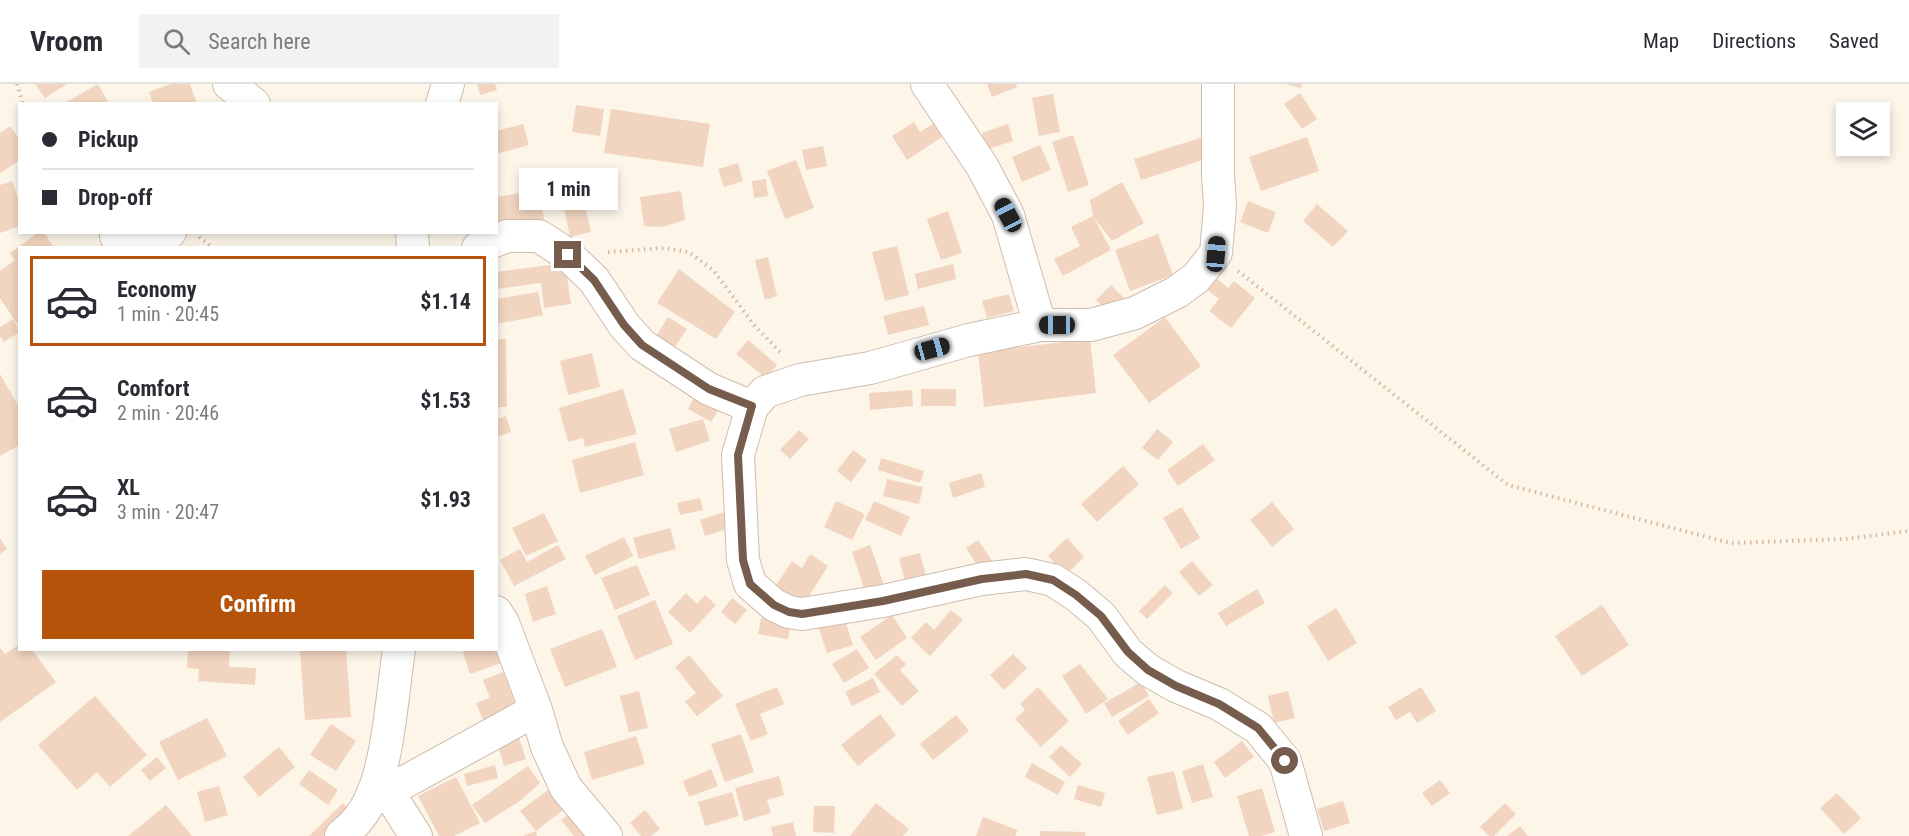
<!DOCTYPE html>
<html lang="en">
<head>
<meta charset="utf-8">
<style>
	body { margin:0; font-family:"Roboto Condensed",sans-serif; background:#f2f2f3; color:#2b2b33; height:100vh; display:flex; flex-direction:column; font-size:22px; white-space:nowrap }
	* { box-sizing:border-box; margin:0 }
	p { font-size:20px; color:#7c7c81 }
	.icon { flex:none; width:33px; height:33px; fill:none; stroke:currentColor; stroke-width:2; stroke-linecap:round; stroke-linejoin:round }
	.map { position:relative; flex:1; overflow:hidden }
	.side { position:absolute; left:18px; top:162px; width:480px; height:405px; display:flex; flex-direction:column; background:#fff; border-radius:0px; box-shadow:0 3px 9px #0003 }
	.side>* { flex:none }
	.guide { position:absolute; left:18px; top:18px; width:480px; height:132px; border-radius:0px; box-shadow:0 3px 9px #0003; display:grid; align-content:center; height:132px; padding:0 24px; background:#fff }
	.fabs { position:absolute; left:1836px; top:18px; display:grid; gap:12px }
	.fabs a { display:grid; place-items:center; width:54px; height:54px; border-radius:0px; background:#fff; box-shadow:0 3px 9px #0003; font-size:30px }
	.end { position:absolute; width:27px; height:27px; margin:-14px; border:8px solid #765c4c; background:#fff; box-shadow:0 0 0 3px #fff }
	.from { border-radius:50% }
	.bubble { position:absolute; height:42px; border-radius:0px; background:#fff; box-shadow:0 3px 9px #0003; font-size:20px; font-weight:700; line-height:42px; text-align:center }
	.car { position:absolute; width:18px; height:36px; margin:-18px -9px; border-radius:8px; box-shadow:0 0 4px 2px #0007; background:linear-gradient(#222 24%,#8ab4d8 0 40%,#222 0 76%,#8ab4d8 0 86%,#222 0) }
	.guide b { display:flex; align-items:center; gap:21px; height:57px; font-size:22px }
	.guide b+b { border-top:2px solid #e1e1e2 }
	.guide i { width:15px; height:15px; background:#2b2b33 }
	ul { padding:10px 0 0; list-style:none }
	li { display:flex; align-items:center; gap:18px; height:90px; margin:0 12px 9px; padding:0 12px; border:3px solid transparent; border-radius:0px }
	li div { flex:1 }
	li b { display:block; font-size:22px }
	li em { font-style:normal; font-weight:700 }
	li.selected { border-color:#b45309 }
	li>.icon { width:54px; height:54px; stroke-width:1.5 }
	.primary-button { display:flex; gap:12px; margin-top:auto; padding:12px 24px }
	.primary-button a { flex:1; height:69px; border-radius:0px; background:#b45309; color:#fff; font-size:24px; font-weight:700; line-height:69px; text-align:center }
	header { display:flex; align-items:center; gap:36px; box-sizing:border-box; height:84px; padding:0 30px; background:#fff; border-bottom:2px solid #e1e1e2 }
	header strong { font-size:28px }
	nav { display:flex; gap:33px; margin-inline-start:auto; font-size:21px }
	.search { width:420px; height:54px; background:#f2f2f3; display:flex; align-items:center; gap:15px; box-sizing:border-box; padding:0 21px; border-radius:0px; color:#7c7c81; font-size:22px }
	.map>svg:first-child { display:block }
</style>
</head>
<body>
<header>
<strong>Vroom</strong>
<div class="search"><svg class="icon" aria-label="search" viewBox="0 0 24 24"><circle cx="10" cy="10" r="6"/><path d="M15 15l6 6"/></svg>Search here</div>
<nav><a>Map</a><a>Directions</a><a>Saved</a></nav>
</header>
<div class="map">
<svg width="1909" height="752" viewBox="0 0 1909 752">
	<rect width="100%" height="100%" fill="#fcf5e8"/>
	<!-- building -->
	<path fill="#f1d5c0" d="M35 0H67L45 14Z
		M98 0 109 20H63Z
		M171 0H190L197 20H153L149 8Z
		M477 0H495L497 6 480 11Z
		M987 0H1016L1017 3 992 13Z
		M1286 0H1302L1301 4Z
		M1300 9 1317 35 1302 45 1284 20Z
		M1053 10 1060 48 1039 52 1032 14Z
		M576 21 604 25 600 52 572 48Z
		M611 25 710 40 703 83 604 69Z
		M914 38 920 48 934 39 942 53 907 76 892 52Z
		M523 40 529 61 496 70V47Z
		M1008 40 1013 57 987 65 982 49Z
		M10 42 20 56V76L0 89V49Z
		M1073 51 1089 101 1068 108 1052 58Z
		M1203 53 1209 74 1141 96 1134 75Z
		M1307 53 1319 87 1261 107 1249 73Z
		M1040 61 1051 86 1022 98 1012 73Z
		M823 62 827 82 806 86 802 66Z
		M796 76 814 124 785 135 767 87Z
		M738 79 743 97 724 103 718 85Z
		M766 95 768 112 754 114 752 97Z
		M12 97 20 120V142L0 149V101Z
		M1122 98 1144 139 1112 157 1093 132 1090 116Z
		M540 106 544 136 496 144V113Z
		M681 107 685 136 662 143 644 142 640 113Z
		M582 109 591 148 570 153 562 114Z
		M1248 117 1276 128 1268 149 1240 138Z
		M1317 120 1348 147 1333 163 1303 137Z
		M948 127 962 169 941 176 927 135Z
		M1093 132 1111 166 1063 192 1054 175 1080 162 1071 143Z
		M39 148H44L54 164H20V238L17 240 0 214V187L15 176 10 169Z
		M1158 150 1173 191 1130 207 1115 166Z
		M897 162 909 211 885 217 872 168Z
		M768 173 777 212 765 216 755 176Z
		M565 179 571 220 544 224 541 199 496 205V188Z
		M953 180 956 195 918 205 915 190Z
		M679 185 735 228 716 255 657 219Z
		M1214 192 1228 204 1234 197 1255 214 1231 244 1209 227 1219 215 1205 204Z
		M1111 201 1125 215 1110 230 1096 216Z
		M538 208 543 231 496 240V215Z
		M1009 210 1014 227 987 234 982 217Z
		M924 222 929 241 888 251 883 232Z
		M668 233 687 245 674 264 657 251Z
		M1165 233 1201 282 1149 319 1113 271Z
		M13 235 20 248 4 258 0 252V243Z
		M496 255H506L507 323H496Z
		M1090 255 1096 309 984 323 978 268Z
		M748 256 777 281 766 294 736 270Z
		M592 269 600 303 568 311 560 277Z
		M0 290 20 325V361L0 372Z
		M623 305 637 350 585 363 583 354 568 358 559 324Z
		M921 305H956V322H921Z
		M912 306 913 322 870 326 869 309Z
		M697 309 721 322 711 338 688 325Z
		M506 332 511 348 496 353V335Z
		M703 335 710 357 676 368 669 345Z
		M1157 345 1173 358 1158 376 1142 364Z
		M799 346 809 355 790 375 780 366Z
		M635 358 644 391 580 409 572 376Z
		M1203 360 1215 376 1178 402 1167 386Z
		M853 366 867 376 851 398 837 387Z
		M881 374 924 387 920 399 878 386Z
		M1123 382 1139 400 1097 438 1081 420Z
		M981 389 985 403 953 414 949 399Z
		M887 395 923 403 919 420 883 412Z
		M700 414 703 426 680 431 677 419Z
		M836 417 865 430 852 456 824 443Z
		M874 417 910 433 901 452 865 436Z
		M1272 418 1294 445 1272 463 1250 436Z
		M1182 423 1200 454 1181 465 1163 434Z
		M725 428 730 444 705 452 700 436Z
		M544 429 558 457 526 472 512 444Z
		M670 444 676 465 639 475 633 454Z
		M624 453 633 472 595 491 585 472Z
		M0 454 7 465 0 470Z
		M1067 454 1084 473 1066 491 1048 472Z
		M978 456 995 481 982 489 966 464Z
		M558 461 566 475 514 502 500 476 520 465 527 478Z
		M870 461 884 501 865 507 852 468Z
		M920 469 926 492 905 497 899 474Z
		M810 470 828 482 802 523 773 506 792 477 802 484Z
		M1192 477 1213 501 1199 512 1179 488Z
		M637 481 650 511 615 526 601 494Z
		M1165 501 1173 509 1147 535 1139 527Z
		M547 502 556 530 533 538 525 510Z
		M1257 505 1265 519 1226 542 1218 529Z
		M686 509 697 520 705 511 716 521 690 549 668 528Z
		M732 514 747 526 735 540 721 528Z
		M655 516 673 560 635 576 617 532Z
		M1602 521 1629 561 1582 592 1555 552Z
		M1336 524 1357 559 1328 577 1307 542Z
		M951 526 963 536 930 572 911 554 926 538 934 546Z
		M892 531 907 554 876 576 860 553Z
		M761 534 791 539 788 555 758 550Z
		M831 535 833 542 846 539 853 561 827 569 817 539Z
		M602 545 617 583 565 603 550 565Z
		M20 560V566H32L56 598 0 638V564L5 570Z
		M857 565 869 584 844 599 832 580Z
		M188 566H230L229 583 256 584 255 601 198 597 199 585 187 584Z
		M300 566H346L351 633 305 636Z
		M469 566H496L507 577 470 590 463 568Z
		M1013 570 1027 584 1004 606 990 591Z
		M689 571 723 612 697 632 685 618 696 609 675 583Z
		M897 571 906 580 900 586 919 607 902 622 874 590Z
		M1080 580 1108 615 1086 630 1062 592Z
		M503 588 520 632 487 645 476 619 490 614 483 596Z
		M873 594 880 608 852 622 845 608Z
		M1141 598 1149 612 1112 633 1104 619Z
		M777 603 784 620 760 630 768 650 751 657 735 620Z
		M1038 603 1069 637 1041 663 1015 635 1025 626 1020 620Z
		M1421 603 1436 627 1417 639 1410 628 1396 636 1388 623Z
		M639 607 648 644 629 648 620 612Z
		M1288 607 1295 634 1274 639 1268 612Z
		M95 612 147 671 110 703 97 688 77 706 38 661Z
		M1149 615 1159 629 1128 651 1118 637Z
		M880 630 896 651 858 682 841 661Z
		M956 631 969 647 933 676 920 660Z
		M207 634 227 672 178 696 159 658Z
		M331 640 356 657 336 687 310 671Z
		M517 648 526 675 504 682 496 655Z
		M741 650 754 688 725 698 711 660Z
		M636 652 645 680 592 696 584 668Z
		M1242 657 1254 673 1225 694 1214 678Z
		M1061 661 1082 680 1070 693 1049 673Z
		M279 663 295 683 259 713 243 693Z
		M157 673 166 684 150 697 141 686Z
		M1032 679 1065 698 1058 711 1025 693Z
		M1203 680 1213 713 1192 719 1182 687Z
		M495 681 498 694 467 702 464 690Z
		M528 682 540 699 520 717 485 739 472 721Z
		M711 685 718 702 689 713 683 697Z
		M309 686 338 706 328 721 299 700Z
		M1174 687 1183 725 1157 731 1147 693Z
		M779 692 784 711 767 716 771 729 744 737 735 704Z
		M456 693 480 739 454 752H439L418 712Z
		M1440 696 1450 709 1432 722 1422 709Z
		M556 700 572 719 536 747 520 727Z
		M1078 701 1105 709 1101 723 1074 715Z
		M219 702 228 731 205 738 197 708Z
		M1262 704 1275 748 1261 752H1249L1237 712Z
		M732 708 739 732 705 742 698 718Z
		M1837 709 1861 734 1844 750 1820 724Z
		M1343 717 1350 739 1324 747 1317 725Z
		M343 719 350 726 323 752H309Z
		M876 719 909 745 903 752H850Z
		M1505 719 1516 730 1494 752H1489L1480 743Z
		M166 721 192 752H128Z
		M814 722H835L834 749 813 748Z
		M578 723 595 744 584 752H574L561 736Z
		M645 726 660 745 651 752H641L630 739Z
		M983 733 1018 746 1015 752H976Z
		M793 738 796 752H773L771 743Z
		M1520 742 1528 752H1507Z
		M536 747 537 752H523Z
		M1040 747 1086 748 1085 752H1040Z"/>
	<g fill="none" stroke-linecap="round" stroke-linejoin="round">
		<!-- minor casing -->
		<g stroke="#cebdae" stroke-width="34">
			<path id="minor" d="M229 0 254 20
				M927 0 982 82 1008 131 1040 241
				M1218 0V91L1220 122 1216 169 1196 194 1177 208 1135 229 1091 241H1040L969 256 870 284 800 296 765 308 752 323 738 371 743 476 750 500 774 521 789 528 802 530 883 517 982 495 1026 490 1053 496 1076 511 1101 532 1128 569 1148 586 1176 602 1219 620 1258 644 1285 677 1306 752
				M442 20 448 0
				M412 148 413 164
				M116 152 170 148
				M478 164 507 152H539L568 171 594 196 624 241 642 261 709 305 752 323
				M496 528 503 539 536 626 547 663 566 704 606 752
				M388 708 416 752
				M370 717 536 626
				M341 752C352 743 364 730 370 716 389 676 392 610 399 566"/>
		</g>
		<!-- path -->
		<path stroke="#d6b8a3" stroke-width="4" stroke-dasharray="1.5 4.5" stroke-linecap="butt" d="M17 0 23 20
			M199 153 214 164
			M608 168 664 164 689 168 714 187 754 241 782 270
			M1238 187 1508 401 1730 459 1845 455 1909 447"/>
		<!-- minor -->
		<use href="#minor" stroke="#fff" stroke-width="32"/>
	</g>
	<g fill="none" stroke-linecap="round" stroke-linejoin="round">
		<!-- route -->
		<path stroke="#765c4c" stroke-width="8" d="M568 171 594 196 624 241 642 261 709 305 752 322 738 371 743 476 750 500 774 521 789 528 802 530 883 517 982 495 1026 490 1053 496 1076 511 1101 532 1128 568 1148 586 1176 602 1219 620 1258 644 1285 677"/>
	</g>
</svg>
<div class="fabs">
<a><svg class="icon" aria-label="layers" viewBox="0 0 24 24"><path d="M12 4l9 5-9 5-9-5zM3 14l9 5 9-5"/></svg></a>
</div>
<i class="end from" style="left:1285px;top:677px"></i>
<i class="end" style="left:568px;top:171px"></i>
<div class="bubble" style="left:519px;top:84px;width:99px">1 min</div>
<i class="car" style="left:1008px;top:131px;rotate:332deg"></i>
<i class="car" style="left:1216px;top:170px;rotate:5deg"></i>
<i class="car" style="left:1057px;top:241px;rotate:270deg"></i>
<i class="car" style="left:932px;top:265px;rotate:75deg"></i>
<div class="guide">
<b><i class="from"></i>Pickup</b>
<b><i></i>Drop-off</b>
</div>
<section class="side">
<ul>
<li class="selected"><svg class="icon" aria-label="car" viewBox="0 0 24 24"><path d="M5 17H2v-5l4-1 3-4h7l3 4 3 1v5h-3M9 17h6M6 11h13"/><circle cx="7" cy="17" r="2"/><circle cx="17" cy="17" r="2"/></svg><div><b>Economy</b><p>1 min · 20:45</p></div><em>$1.14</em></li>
<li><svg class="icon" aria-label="car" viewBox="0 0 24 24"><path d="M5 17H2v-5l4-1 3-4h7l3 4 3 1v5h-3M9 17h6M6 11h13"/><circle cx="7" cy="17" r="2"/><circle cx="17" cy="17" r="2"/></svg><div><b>Comfort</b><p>2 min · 20:46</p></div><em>$1.53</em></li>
<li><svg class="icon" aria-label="car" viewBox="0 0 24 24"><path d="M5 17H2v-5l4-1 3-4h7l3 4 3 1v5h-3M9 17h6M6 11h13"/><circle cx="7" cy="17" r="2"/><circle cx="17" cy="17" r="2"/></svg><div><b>XL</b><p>3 min · 20:47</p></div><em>$1.93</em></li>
</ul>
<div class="primary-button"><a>Confirm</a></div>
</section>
</div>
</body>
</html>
